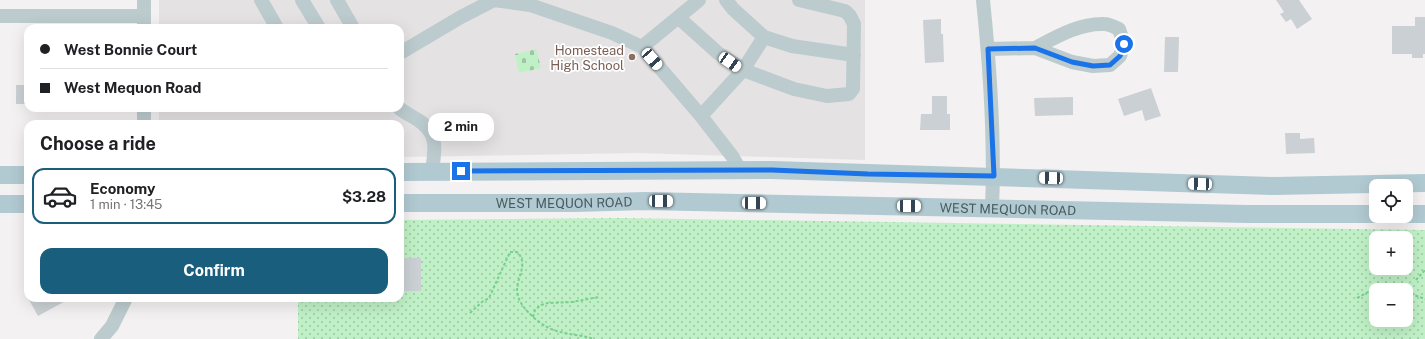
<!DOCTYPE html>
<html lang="en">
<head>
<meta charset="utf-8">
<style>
	body { margin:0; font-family:"Public Sans",sans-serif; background:#f6f6f6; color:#202124; height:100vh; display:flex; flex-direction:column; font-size:15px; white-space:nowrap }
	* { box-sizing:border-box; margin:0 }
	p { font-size:13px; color:#757577 }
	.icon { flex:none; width:22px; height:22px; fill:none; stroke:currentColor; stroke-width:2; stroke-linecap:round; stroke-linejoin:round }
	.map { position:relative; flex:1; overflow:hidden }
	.panel { position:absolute; left:24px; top:120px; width:380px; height:182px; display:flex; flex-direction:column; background:#fff; border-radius:12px; box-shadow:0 4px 16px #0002 }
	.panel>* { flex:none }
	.banner { position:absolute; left:24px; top:24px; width:380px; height:88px; border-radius:12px; box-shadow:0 4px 16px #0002; display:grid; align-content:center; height:88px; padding:0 16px; background:#fff }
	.controls { position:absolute; left:1369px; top:179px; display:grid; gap:8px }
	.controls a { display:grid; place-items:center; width:44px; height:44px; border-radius:8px; background:#fff; box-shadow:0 4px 16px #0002; font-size:20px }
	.end { position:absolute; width:18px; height:18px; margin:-9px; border:5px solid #1a73e8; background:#fff; box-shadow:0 0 0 2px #fff }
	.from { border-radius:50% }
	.bubble { position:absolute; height:28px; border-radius:12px; background:#fff; box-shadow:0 4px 16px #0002; font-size:13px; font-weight:700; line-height:28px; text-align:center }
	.car { position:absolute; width:12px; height:24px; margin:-12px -6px; border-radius:5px; box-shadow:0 0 3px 1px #0007; background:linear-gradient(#fff 24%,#345 0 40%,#fff 0 76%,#345 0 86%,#fff 0) }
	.banner b { display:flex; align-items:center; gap:14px; height:38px; font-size:15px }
	.banner b+b { border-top:1px solid #e0e0e0 }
	.banner i { width:10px; height:10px; background:#202124 }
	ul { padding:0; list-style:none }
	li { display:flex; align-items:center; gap:12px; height:56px; margin:0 8px 6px; padding:0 8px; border:2px solid transparent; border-radius:12px }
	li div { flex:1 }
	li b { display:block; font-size:15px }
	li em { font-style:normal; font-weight:700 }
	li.on { border-color:#1a5e7e }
	li>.icon { width:36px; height:36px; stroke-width:1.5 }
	h2 { padding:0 16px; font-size:18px; line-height:48px }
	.primary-button { display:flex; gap:8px; margin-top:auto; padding:8px 16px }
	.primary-button a { flex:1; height:46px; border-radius:12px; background:#1a5e7e; color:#fff; font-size:16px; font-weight:700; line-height:46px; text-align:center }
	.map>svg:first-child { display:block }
</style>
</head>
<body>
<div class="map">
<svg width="1425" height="339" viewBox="0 0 1425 339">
	<defs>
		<pattern id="green-dots" width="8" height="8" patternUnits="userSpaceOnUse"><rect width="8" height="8" fill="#c0f1c6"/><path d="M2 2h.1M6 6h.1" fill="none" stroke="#9ec6a4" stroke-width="1.8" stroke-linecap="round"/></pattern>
		<pattern id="cemetery-stones" width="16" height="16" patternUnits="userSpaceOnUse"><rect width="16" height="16" fill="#c0f1c6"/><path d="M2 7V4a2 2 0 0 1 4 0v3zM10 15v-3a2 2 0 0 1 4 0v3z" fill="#9ec6a4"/></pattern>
	</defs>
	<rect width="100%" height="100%" fill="#f4f1f2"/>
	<!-- education -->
	<path fill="#e5e2e4" d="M159 0H865V160L638 153 400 157V124H159V108H400V28H159Z"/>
	<!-- green -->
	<path fill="url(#green-dots)" fill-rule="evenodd" d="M620 218 1425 230V339H298V298H400V220ZM1376 238H1406V268H1376ZM1376 290H1406V320H1376Z"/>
	<!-- cemetery -->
	<path fill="url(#cemetery-stones)" d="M536 49 541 68 519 73 515 54Z"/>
	<!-- building -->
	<path fill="#cbd0d4" d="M1276 0H1299L1312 19 1297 29 1291 19 1286 22 1280 14 1284 12Z
		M1415 17H1425V54H1423V58H1412V54H1392V26H1415Z
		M941 19V34H943L944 62 925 63 923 20Z
		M1165 37H1179L1178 72H1164Z
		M16 85H28V104H16Z
		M1151 88 1161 116 1145 121 1142 110 1124 116 1118 99Z
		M932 96H947V114H950V130H920L921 114H932Z
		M1073 97V115L1035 116 1034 98Z
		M1285 133H1300V139L1314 138 1315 153 1286 154Z
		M400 258H421V291H400Z
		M28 298H71L38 316Z"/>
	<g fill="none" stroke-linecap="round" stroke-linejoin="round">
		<!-- path -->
		<path stroke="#76d18d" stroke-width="2" stroke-dasharray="3 2" stroke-linecap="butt" d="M1416 280 1425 270
			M1406 292 1425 299
			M1357 298C1372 290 1383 283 1400 290
			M470 313 482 302 489 298 510 252H517C529 263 517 277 517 290 517 305 535 320 547 327 562 335 579 334 594 339
			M533 317 535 310 541 305 548 303 572 302 599 297"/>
		<!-- minor -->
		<path stroke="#bccbce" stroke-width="14" d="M144 0V28
			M261 0 277 28
			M302 0 319 28
			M337 0 353 28
			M726 0 733 9 764 37 792 46 854 55
			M983 0C990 68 995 140 992 208
			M0 16H144
			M679 18 718 53 743 70 794 89 827 96 849 94 853 89 854 24 850 16 845 11 799 0
			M642 47 699 0
			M988 49 1035 48 1072 62 1093 66 1110 65 1120 56 1124 44 1119 29C1115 27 1109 24 1104 24 1080 23 1056 37 1035 48
			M400 53 461 17 494 0 530 5 612 33 642 47 701 116 743 70 764 37
			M399 108C405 113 412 116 418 120 439 133 435 150 432 171
			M701 116 732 156 740 170
			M144 124V108
			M101 339 112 326 126 298"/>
		<!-- major -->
		<g stroke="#b1c9d1" stroke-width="18">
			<path d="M400 172 772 170 1274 186 1425 183"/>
			<path d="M0 175H28"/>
			<path id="s1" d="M400 203H575L645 201 1247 214H1376"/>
			<path d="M0 204H28"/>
			<path d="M1406 214H1425"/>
		</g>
	</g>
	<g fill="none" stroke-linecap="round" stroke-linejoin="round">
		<!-- route -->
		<path stroke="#1a73e8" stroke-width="5" d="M461 171 772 170 868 174 994 176 988 49 1035 48 1072 62 1093 66 1110 65 1120 56 1124 44"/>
	</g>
	<!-- markers -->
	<circle fill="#8d6e63" stroke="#fff" stroke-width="1.5" cx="632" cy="57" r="4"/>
	<g text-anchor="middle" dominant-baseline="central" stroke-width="3.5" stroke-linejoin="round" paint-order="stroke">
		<!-- education labels -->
		<g font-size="13" fill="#785e54" stroke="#fff" text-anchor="end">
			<text x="624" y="50">Homestead<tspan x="624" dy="15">High School</tspan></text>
		</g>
		<!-- street labels -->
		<g font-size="13" fill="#485b60" stroke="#fff">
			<text stroke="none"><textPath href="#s1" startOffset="164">WEST MEQUON ROAD</textPath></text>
			<text stroke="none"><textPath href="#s1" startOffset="608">WEST MEQUON ROAD</textPath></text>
		</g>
	</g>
</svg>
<div class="controls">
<a><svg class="icon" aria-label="locate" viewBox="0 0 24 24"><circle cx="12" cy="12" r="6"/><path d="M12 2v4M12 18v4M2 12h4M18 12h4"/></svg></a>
<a>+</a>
<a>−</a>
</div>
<i class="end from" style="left:1124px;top:44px"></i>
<i class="end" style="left:461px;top:171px"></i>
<div class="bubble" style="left:428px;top:113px;width:66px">2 min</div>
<i class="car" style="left:652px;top:59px;rotate:139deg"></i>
<i class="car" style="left:730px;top:62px;rotate:124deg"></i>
<i class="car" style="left:1051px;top:178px;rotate:272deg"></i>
<i class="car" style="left:1200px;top:184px;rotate:272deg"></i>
<i class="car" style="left:661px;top:201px;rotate:91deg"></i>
<i class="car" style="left:754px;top:203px;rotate:91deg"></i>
<i class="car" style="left:909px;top:206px;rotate:91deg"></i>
<div class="banner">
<b><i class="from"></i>West Bonnie Court</b>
<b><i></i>West Mequon Road</b>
</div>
<section class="panel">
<h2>Choose a ride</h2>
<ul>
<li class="on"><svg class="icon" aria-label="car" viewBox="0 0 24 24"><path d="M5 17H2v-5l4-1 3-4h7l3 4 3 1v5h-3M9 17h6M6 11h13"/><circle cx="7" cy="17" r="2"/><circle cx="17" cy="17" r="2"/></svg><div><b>Economy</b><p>1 min · 13:45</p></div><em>$3.28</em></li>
</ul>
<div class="primary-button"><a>Confirm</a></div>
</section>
</div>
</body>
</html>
